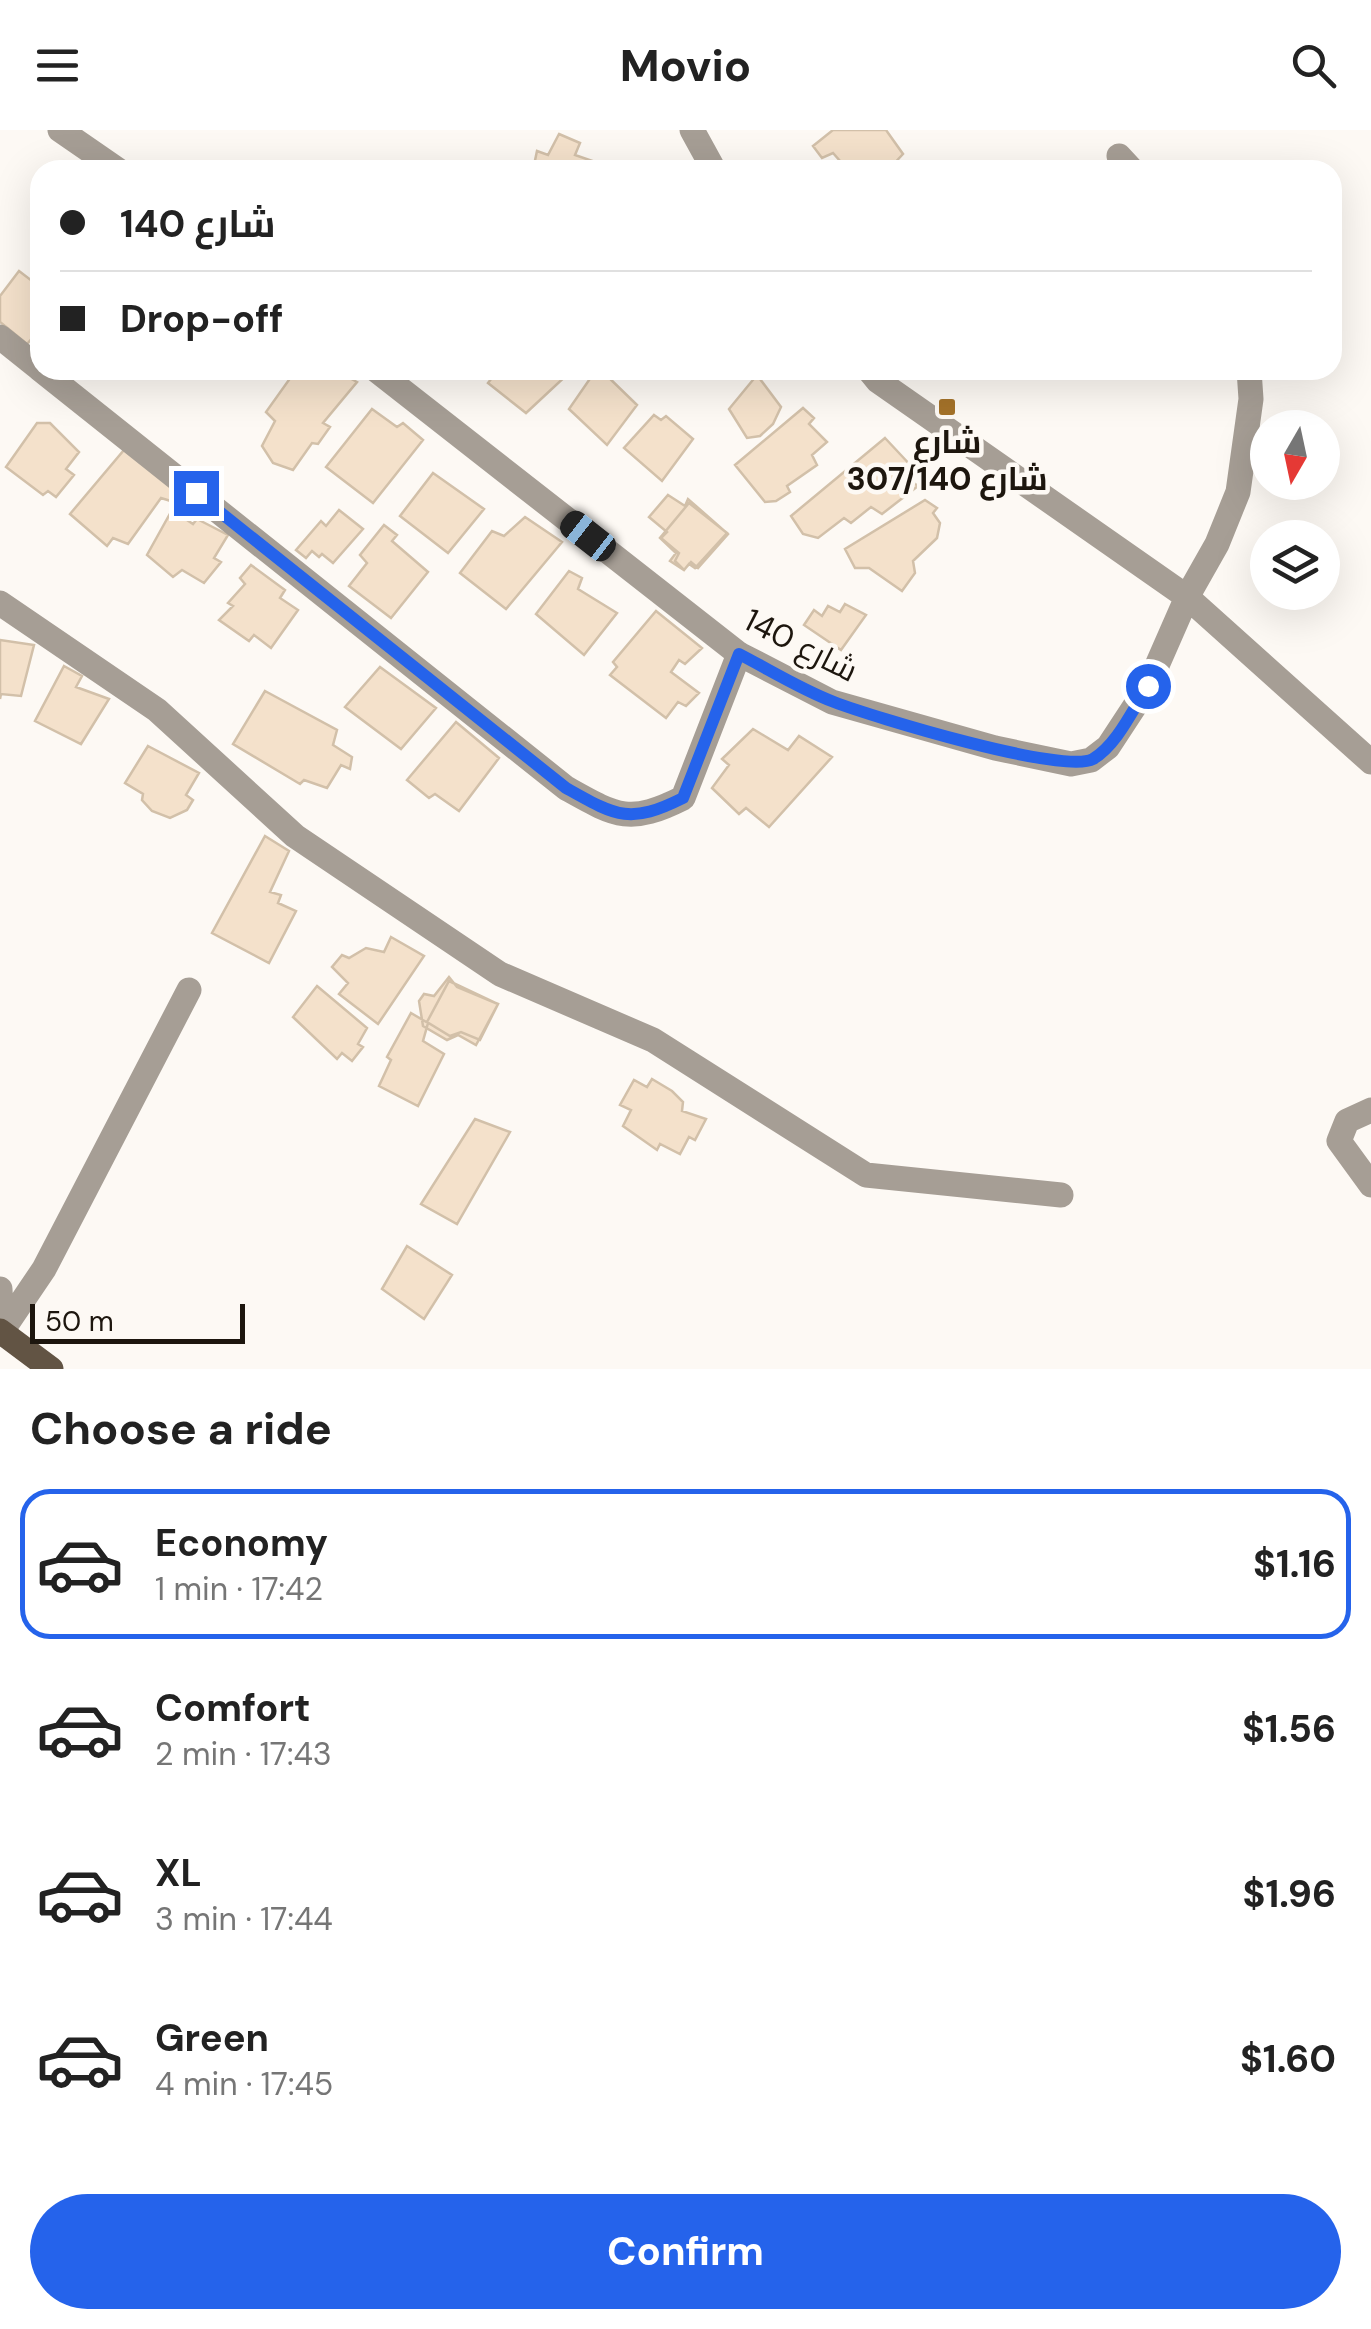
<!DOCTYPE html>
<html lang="en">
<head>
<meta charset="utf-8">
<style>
	body { margin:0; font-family:"DM Sans",Cairo,sans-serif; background:#f6f6f6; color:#222; height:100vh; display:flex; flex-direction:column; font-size:38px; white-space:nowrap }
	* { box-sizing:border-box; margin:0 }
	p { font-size:32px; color:#767676 }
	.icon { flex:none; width:55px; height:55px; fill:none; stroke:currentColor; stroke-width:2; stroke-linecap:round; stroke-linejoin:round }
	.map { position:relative; height:1239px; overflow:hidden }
	.side { display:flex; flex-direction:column; background:#fff; flex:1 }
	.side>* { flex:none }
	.guide { position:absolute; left:30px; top:30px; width:1312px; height:220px; border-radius:30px; box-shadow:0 10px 40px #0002; display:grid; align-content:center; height:220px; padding:0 30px; background:#fff }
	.needle { width:65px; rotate:189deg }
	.fabs { position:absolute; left:1250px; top:280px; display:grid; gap:20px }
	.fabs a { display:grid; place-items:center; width:90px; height:90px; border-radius:50%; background:#fff; box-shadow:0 10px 40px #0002; font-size:50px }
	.scale { position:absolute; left:30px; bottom:25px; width:215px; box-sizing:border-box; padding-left:10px; border:5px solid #1d160e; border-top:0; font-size:28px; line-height:35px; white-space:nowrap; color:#1d160e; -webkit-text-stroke:8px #fdf9f4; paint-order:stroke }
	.end { position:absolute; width:45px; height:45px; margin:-22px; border:12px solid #2563eb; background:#fff; box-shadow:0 0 0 5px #fff }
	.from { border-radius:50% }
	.car { position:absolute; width:30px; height:60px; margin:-30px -15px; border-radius:12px; box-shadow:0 0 8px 2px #0007; background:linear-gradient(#222 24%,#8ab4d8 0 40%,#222 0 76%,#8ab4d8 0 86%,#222 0) }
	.guide b { display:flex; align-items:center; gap:35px; height:95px; font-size:38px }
	.guide b+b { border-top:2px solid #e0e0e0 }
	.guide i { width:25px; height:25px; background:#222 }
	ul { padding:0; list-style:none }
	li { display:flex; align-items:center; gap:30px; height:150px; margin:0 20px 15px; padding:0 10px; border:5px solid transparent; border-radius:30px }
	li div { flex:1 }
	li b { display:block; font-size:38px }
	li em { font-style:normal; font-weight:700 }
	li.active { border-color:#2563eb }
	li>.icon { width:90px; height:90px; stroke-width:1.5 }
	h2 { padding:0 30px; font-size:45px; line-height:120px }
	.primary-button { display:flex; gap:20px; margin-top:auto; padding:20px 30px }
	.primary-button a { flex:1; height:115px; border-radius:60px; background:#2563eb; color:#fff; font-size:40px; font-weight:700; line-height:115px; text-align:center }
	header { display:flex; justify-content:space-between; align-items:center; height:130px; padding:0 30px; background:#fff; font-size:45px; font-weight:700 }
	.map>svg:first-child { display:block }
</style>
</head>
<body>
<header><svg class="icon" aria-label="menu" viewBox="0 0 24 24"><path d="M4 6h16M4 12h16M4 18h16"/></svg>Movio<svg class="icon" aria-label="search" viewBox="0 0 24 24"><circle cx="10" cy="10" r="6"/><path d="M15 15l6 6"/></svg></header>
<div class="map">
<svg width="1371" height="1239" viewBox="0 0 1371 1239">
	<rect width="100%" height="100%" fill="#fdf9f4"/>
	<!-- building -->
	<path fill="#f4e1cb" stroke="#d2c0a9" stroke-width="2.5" d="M833 0H886L903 24 888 40H848L833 23 822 28 813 16Z
		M559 4 580 13 575 25 604 35 602 40H533L537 21 548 25Z
		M19 141 40 157V199L27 214 0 192V166Z
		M107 240H148L110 247Z
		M296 240H335L357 252 323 293 330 297 318 314 312 313 293 340 273 333 262 316 275 291 266 282Z
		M498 240H566L569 243 526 283 488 253Z
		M596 240H601L637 275 607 315 569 279Z
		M757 245 781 277 773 294 760 306 747 308 729 279Z
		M803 278 814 288 809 294 827 312 812 325 817 335 787 356 790 362 776 371 765 372 735 335Z
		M372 279 397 297 403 293 423 310 373 373 326 337Z
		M654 285 661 290 666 286 693 309 662 351 624 318Z
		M37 293H50L79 322 66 339 74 345 56 367 48 361 43 365 6 337Z
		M885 308 914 339 907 348 918 356 882 384 871 377 851 393 844 388 818 408 803 404 791 386Z
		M124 320 183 364 174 372 161 368 128 414 113 408 107 416 70 384Z
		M433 343 484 379 448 423 400 386Z
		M668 365 685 376 688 369 728 404 698 438 691 432 684 440 675 431 679 423 661 408 667 402 649 387Z
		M925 370 937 378 933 383 940 393 937 408 913 431 915 443 902 461 869 438H855L845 419Z
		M689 373 727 403 695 438 689 434 684 440 670 431 676 423 660 408Z
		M172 380 193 394 197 389 228 405 214 428 221 432 204 453 182 440 173 447 147 425Z
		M339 380 363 399 333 433 322 424 319 427 312 421 306 428 296 420 321 391 326 396Z
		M525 387 562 412 506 479 460 443 492 401 504 406Z
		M384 395 397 405 392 411 428 442 391 488 349 456 367 433 360 425Z
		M251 435 285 460 280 468 298 480 271 518 254 505 249 511 219 490 233 476 228 473 245 454 240 448Z
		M569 441 582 448 578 459 617 483 584 525 536 484Z
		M845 474 866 485 841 520 804 495 814 480 822 486 828 476 840 482Z
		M656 481 702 518 685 534 679 530 671 542 699 563 686 576 678 572 666 588 610 545 617 537 613 532Z
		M0 510 34 515 21 566 1 564 0 569Z
		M64 536 82 546 76 557 109 569 81 614 35 591Z
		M380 537 436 578 401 619 345 577Z
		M265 561 337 600 333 615 352 627 350 639 341 635 327 658 304 650 300 654 233 614Z
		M456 592 499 628 459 681 435 664 429 668 407 650Z
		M753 599 788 620 799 606 832 627 769 697 746 678 739 684 712 658 729 635 722 629Z
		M148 616 199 643 186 665 193 670 187 680 170 688 152 681 142 670 143 664 125 653Z
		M265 706 289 721 270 762 281 765 278 773 296 781 269 833 212 803Z
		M391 807 424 826 378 894 339 864 348 853 332 837 342 825 349 828 366 818 384 822Z
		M449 847 457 857 498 874 476 915 458 905 447 910 423 896 419 871 424 864 434 866Z
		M449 851 498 874 480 910 461 902 450 906 427 892Z
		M317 856 367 898 358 914 363 917 352 931 342 923 337 929 293 887Z
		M411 883 428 893 423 911 444 924 418 976 379 956 391 930 387 927Z
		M652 949 672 961 683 972 682 981 706 989 695 1010 689 1007 680 1024 660 1014 657 1020 623 996 631 980 620 975 634 950 647 957Z
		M475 989 510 1002 457 1094 421 1074Z
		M407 1116 452 1145 424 1189 382 1159Z"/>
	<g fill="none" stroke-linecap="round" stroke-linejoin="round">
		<!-- minor -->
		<path stroke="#a69e95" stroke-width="25" d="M60 0 118 40
			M692 0 714 40
			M1119 26 1132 40
			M0 207 40 239
			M41 240 566 658C616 686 629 695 683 668L739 524
			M376 240 739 524 832 572 995 618 1071 634 1091 630 1108 617 1148 556 1187 467 1217 414 1238 362 1251 269 1249 240
			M869 240 878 251 1187 467 1371 632
			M0 473 157 580 295 706 500 844 653 910 866 1045 1061 1065
			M1371 980 1347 991 1339 1011 1371 1055
			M0 1159 2 1203
			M0 1204 44 1139 189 860"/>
		<!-- major -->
		<path stroke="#625444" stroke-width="25" d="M0 1201 51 1239"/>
	</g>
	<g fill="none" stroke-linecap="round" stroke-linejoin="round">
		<!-- route -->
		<path stroke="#2563eb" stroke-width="12" d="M196 363 566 658C616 686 629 695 683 668L739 524C770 540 802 560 834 572 873 587 1064 645 1093 629 1117 615 1133 579 1148 556"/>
	</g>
	<!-- markers -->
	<rect fill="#a47229" stroke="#fdf9f4" stroke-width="4" x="937" y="267" width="20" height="20" rx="5"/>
	<g text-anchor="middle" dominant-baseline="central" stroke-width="9" stroke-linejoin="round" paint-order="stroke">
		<!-- poi labels -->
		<g font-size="32" font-weight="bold" fill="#1d160e" stroke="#fdf9f4">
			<text x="947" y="312">شارع<tspan x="947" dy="37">307/شارع 140</tspan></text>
		</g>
		<!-- street labels -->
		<g font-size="32" fill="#1d160e" stroke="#fdf9f4">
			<text transform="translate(801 515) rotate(27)">شارع 140</text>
		</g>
	</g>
</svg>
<div class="fabs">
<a><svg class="needle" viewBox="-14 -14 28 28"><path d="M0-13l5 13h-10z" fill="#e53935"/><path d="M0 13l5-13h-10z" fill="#767676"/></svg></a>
<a><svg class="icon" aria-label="layers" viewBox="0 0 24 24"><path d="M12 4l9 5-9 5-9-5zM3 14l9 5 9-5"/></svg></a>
</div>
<div class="scale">50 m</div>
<i class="end from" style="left:1148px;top:556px"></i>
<i class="end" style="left:196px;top:363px"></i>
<i class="car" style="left:588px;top:406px;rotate:308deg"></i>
<div class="guide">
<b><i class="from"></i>شارع 140</b>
<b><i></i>Drop-off</b>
</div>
</div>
<section class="side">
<h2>Choose a ride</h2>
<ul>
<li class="active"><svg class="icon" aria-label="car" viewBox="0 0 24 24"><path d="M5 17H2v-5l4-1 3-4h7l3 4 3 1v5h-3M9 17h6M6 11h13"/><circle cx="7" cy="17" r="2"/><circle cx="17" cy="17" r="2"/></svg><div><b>Economy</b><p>1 min · 17:42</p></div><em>$1.16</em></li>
<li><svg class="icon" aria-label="car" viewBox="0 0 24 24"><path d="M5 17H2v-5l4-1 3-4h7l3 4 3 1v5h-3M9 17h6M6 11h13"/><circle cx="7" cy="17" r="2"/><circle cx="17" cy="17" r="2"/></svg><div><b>Comfort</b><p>2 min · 17:43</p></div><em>$1.56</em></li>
<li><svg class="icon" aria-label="car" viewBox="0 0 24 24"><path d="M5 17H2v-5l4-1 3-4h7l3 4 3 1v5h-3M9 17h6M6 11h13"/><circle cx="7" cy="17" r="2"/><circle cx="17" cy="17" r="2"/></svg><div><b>XL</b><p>3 min · 17:44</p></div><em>$1.96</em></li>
<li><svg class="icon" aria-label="car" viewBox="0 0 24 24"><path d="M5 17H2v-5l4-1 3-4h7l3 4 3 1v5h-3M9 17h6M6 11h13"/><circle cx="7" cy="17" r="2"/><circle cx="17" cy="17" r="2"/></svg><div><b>Green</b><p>4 min · 17:45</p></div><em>$1.60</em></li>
</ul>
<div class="primary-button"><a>Confirm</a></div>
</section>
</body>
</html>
